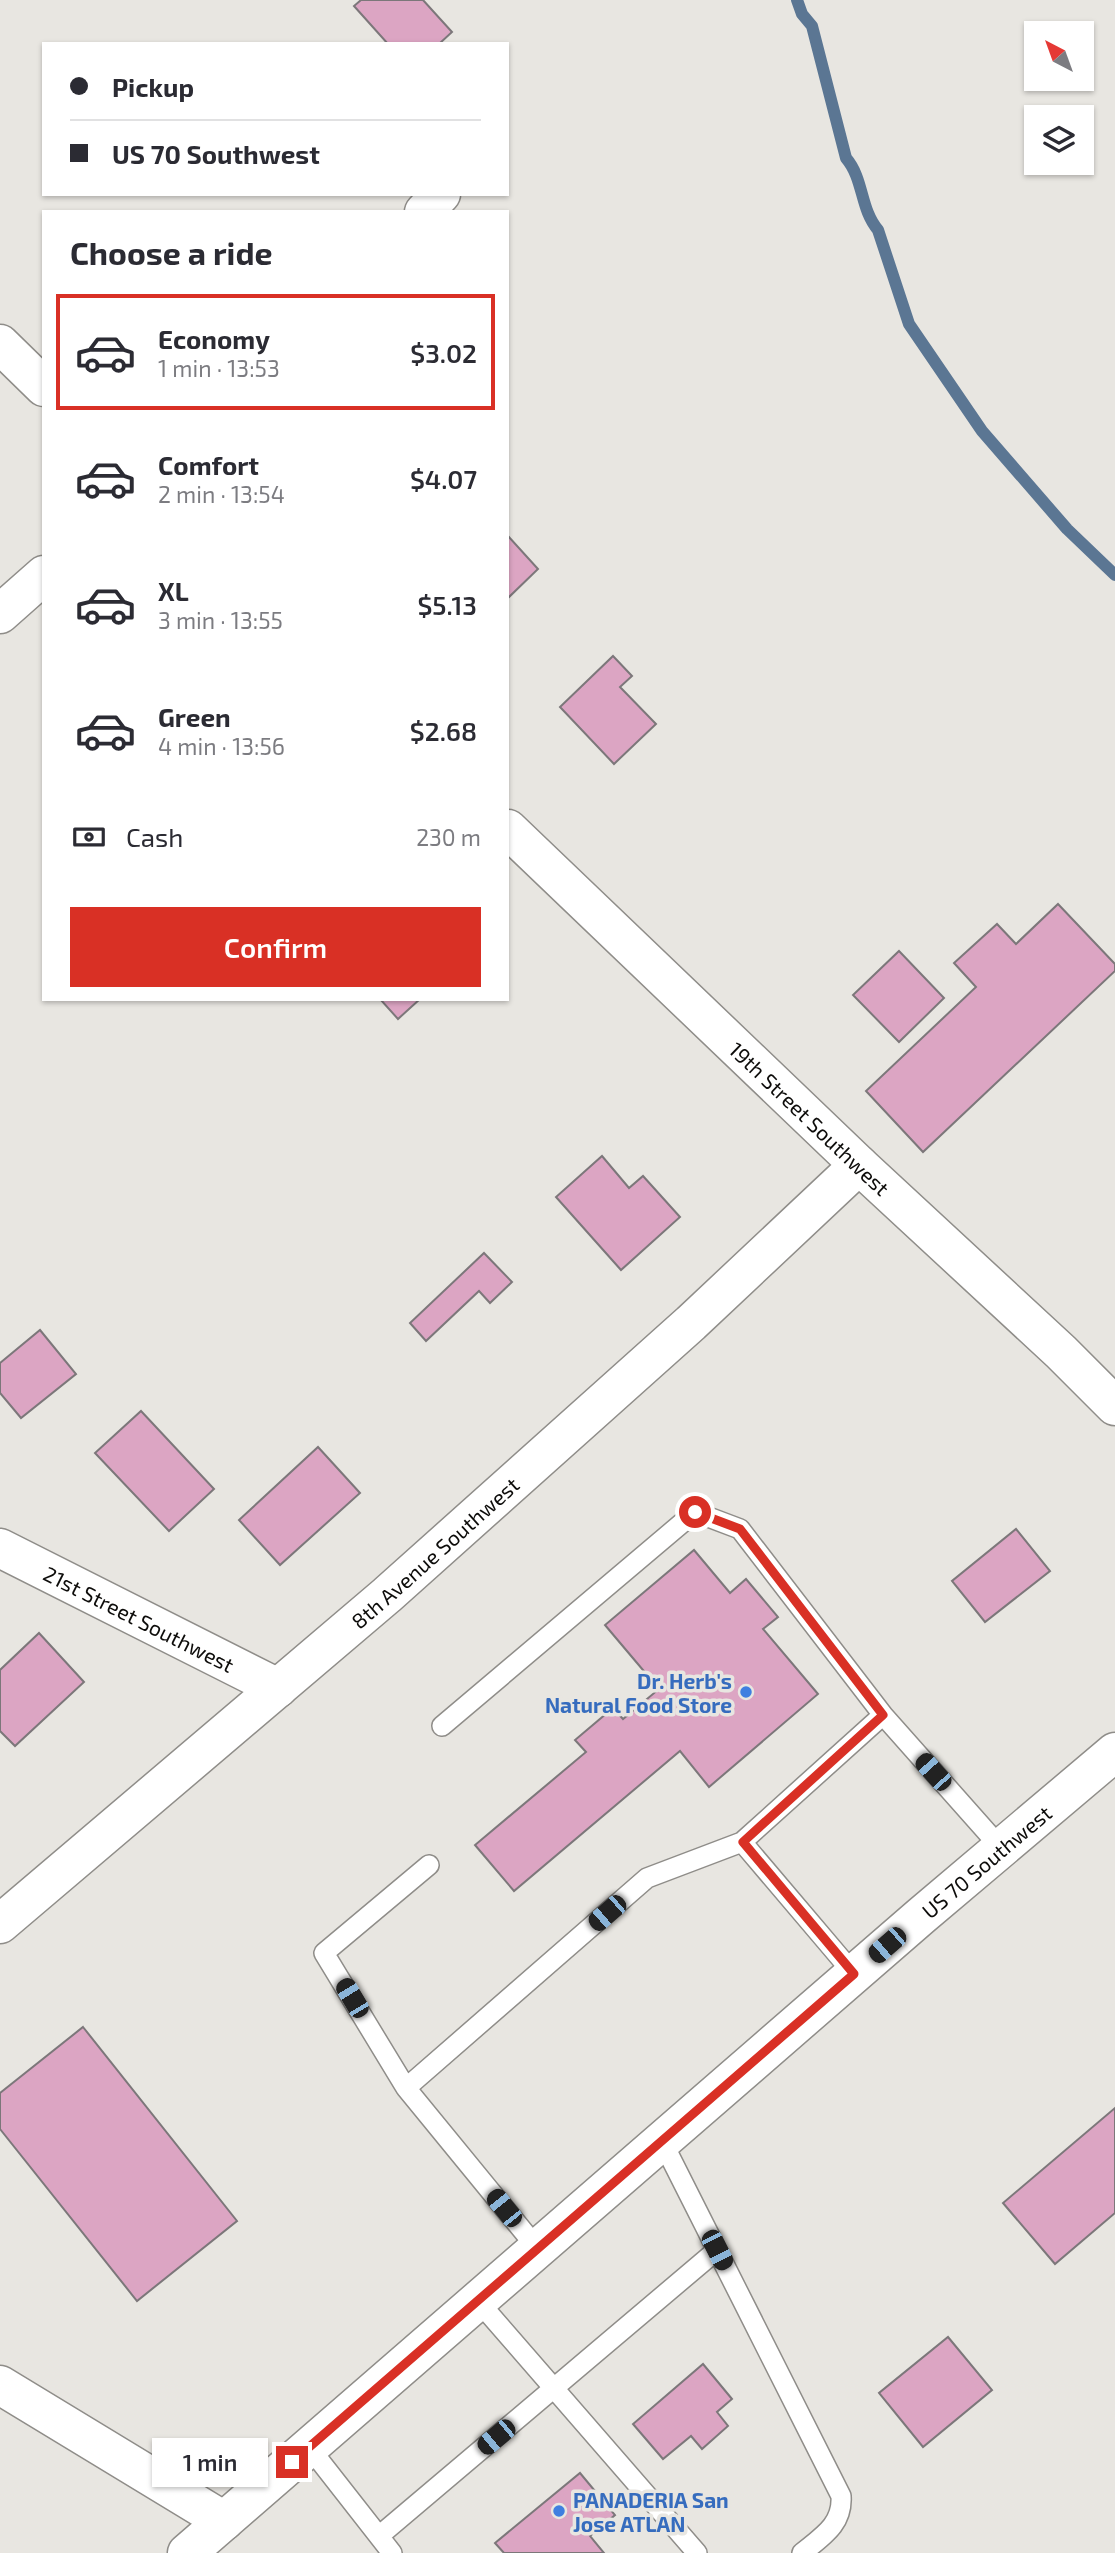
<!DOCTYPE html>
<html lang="en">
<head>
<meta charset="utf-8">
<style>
	body { margin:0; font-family:"Exo 2",sans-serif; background:#f2f2f3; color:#2b2b33; height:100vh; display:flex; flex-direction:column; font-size:26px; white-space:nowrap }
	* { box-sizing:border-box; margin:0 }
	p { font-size:23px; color:#7c7c81 }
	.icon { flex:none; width:38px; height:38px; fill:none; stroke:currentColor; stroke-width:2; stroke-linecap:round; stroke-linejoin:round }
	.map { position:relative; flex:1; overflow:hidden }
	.panel { position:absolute; left:42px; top:210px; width:467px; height:791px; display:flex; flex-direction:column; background:#fff; border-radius:0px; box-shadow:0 2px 5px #0004 }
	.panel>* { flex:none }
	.guide { position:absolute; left:42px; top:42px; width:467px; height:154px; border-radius:0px; box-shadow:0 2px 5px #0004; display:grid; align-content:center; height:154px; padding:0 28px; background:#fff }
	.needle { width:46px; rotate:319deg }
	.fabs { position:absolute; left:1024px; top:21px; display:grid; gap:14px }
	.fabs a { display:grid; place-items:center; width:70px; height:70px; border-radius:0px; background:#fff; box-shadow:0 2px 5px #0004; font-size:35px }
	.end { position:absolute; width:32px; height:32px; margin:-16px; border:9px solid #d93025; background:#fff; box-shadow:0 0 0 4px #fff }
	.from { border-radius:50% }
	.bubble { position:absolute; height:49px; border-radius:0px; background:#fff; box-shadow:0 2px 5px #0004; font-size:23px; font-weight:600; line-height:49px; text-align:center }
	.car { position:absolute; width:21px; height:42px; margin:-21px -10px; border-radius:9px; box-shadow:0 0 5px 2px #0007; background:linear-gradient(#222 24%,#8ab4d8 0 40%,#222 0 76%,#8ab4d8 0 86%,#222 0) }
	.guide b { display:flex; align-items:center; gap:24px; height:66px; font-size:26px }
	.guide b+b { border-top:2px solid #e1e1e2 }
	.guide i { width:18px; height:18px; background:#2b2b33 }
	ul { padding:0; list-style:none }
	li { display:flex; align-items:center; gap:21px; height:116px; margin:0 14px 10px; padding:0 14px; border:4px solid transparent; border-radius:0px }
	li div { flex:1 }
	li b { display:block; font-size:26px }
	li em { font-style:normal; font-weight:600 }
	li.active { border-color:#d93025 }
	li>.icon { width:63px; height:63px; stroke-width:1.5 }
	h2 { padding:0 28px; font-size:32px; line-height:84px }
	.pay { display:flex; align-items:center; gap:18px; height:77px; padding:0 28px; font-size:26px }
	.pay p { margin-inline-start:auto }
	.action { display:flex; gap:14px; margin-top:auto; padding:14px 28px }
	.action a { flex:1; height:80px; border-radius:0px; background:#d93025; color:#fff; font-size:28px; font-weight:600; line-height:80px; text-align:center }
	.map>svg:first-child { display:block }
</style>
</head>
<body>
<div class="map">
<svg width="1115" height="2553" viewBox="0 0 1115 2553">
	<rect width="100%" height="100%" fill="#e8e6e1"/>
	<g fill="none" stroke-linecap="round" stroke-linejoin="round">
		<!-- stream -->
		<path stroke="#5b7693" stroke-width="12" d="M797 0 802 14 812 26 846 158C864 179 860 209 878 230L909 324 982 431 1067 529 1115 575"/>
	</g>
	<!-- building -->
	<path fill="#dca5c3" stroke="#7c777a" stroke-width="2" d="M361 0H423L452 32 439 44H388L354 6Z
		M508 536 538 569 508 598Z
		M613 656 632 676 620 687 656 724 614 764 560 707Z
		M1058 904 1115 964V971L923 1152 866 1091 976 987 954 963 997 924 1016 944Z
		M899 951 944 998 899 1042 853 995Z
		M380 999H420L398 1019Z
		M602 1156 629 1188 643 1176 680 1217 621 1270 556 1197Z
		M484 1253 512 1282 490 1303 479 1291 426 1341 410 1323Z
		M40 1330 76 1374 21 1418 0 1393V1363Z
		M141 1411 214 1489 169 1531 95 1453Z
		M318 1447 360 1493 280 1565 239 1520Z
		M1016 1529 1050 1571 985 1622 952 1581Z
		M694 1550 730 1593 746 1579 778 1617 763 1629 818 1694 709 1787 680 1751 514 1891 475 1845 586 1752 575 1740 613 1708 623 1719 659 1689 605 1625Z
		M39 1633 84 1682 15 1746 0 1731V1670Z
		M83 2027 237 2221 137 2301 0 2129V2093Z
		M1115 2108V2213L1055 2264 1003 2203Z
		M948 2337 992 2390 923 2447 879 2393Z
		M703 2364 732 2399 717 2412 728 2426 702 2449 691 2436 663 2459 633 2424Z
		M580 2473 615 2515 590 2536 604 2553H504L495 2543Z"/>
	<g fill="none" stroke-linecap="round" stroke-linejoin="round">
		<!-- lane casing -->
		<g stroke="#8f8d89" stroke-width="22">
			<path id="lane" d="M442 1726 695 1512 740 1529 883 1715
				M742 1842 883 1715 1001 1848
				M406 2088 324 1953 429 1865
				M662 2141 841 2496C843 2524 823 2536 802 2553
				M537 2248 406 2088 647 1878 742 1842 854 1974
				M478 2301 697 2553
				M309 2447 392 2553
				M379 2536 717 2250"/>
		</g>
		<!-- street casing -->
		<g stroke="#8f8d89" stroke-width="41">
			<g id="street">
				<path d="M424 212 441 194"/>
				<path d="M0 344 44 387"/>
				<path d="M0 614 44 575"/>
				<path id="s1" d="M508 829 859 1165 1061 1352 1115 1406"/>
				<path id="s2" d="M0 1548 278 1688"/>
				<path id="s3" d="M0 1924 387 1595 691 1323 859 1165"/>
				<path d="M0 2385 224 2521"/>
			</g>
		</g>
		<!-- primary casing -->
		<g stroke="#8f8d89" stroke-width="41">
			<g id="primary">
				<path id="s4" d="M187 2553 921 1916 1115 1752"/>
			</g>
		</g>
		<!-- lane -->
		<use href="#lane" stroke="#fff" stroke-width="19"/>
		<!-- street -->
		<use href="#street" stroke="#fff" stroke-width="38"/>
		<!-- primary -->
		<use href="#primary" stroke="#fff" stroke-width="38"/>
	</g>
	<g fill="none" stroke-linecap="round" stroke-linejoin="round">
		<!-- route -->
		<path stroke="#d93025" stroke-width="9" d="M292 2462 854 1974 743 1842 883 1715 740 1529 695 1512"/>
	</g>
	<!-- markers -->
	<g fill="#3f7fe0" stroke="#e8e6e1" stroke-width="2.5">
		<circle cx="746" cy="1692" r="7"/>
		<circle cx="559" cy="2511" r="7"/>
	</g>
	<g text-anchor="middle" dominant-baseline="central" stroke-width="7" stroke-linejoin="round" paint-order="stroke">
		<!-- street labels -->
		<g font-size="21" fill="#0d0c0a" stroke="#e8e6e1">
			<text stroke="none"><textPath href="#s1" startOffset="418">19th Street Southwest</textPath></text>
			<text stroke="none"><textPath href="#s3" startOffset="572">8th Avenue Southwest</textPath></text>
			<text stroke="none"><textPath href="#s2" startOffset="156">21st Street Southwest</textPath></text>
			<text stroke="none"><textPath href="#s4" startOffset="1057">US 70 Southwest</textPath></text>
		</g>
		<!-- shop labels -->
		<g font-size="21" font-weight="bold" fill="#366cbe" stroke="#e8e6e1" text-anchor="end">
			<text x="732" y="1680">Dr. Herb's<tspan x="732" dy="24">Natural Food Store</tspan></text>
			<text x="573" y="2499" text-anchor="start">PANADERIA San<tspan x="573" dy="24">Jose ATLAN</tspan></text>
		</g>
	</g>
</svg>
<div class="fabs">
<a><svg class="needle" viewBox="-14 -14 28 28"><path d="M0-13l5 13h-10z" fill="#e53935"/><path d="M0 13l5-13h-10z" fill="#7c7c81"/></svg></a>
<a><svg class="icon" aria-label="layers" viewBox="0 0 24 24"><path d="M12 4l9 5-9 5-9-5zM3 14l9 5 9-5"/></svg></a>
</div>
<i class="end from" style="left:695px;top:1512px"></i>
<i class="end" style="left:292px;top:2462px"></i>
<div class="bubble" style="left:152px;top:2438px;width:116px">1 min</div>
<i class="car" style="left:933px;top:1772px;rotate:318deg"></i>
<i class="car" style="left:607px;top:1913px;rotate:229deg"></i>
<i class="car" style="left:887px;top:1945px;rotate:229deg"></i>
<i class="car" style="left:352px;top:1998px;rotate:329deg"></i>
<i class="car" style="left:504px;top:2208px;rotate:321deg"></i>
<i class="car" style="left:717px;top:2250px;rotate:153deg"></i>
<i class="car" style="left:496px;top:2437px;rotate:230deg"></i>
<div class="guide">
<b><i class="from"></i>Pickup</b>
<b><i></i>US 70 Southwest</b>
</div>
<section class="panel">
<h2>Choose a ride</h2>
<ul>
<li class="active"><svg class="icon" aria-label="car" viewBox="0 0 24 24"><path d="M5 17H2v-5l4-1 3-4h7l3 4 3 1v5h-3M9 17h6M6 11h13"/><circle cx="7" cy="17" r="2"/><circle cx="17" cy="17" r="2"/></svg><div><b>Economy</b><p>1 min · 13:53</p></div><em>$3.02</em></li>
<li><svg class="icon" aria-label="car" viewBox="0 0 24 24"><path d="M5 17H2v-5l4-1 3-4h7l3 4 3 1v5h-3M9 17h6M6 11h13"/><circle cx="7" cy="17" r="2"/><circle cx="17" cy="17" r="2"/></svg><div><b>Comfort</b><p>2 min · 13:54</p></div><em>$4.07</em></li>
<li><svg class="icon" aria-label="car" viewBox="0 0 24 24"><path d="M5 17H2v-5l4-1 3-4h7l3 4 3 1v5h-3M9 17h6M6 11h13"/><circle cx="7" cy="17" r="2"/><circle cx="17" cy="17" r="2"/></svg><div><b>XL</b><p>3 min · 13:55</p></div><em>$5.13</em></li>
<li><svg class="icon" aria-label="car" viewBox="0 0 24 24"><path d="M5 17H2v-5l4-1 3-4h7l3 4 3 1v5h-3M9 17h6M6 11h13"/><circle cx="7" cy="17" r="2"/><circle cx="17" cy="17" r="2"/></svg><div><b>Green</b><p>4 min · 13:56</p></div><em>$2.68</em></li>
</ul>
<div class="pay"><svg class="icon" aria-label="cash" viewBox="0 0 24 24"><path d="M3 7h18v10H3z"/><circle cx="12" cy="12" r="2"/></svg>Cash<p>230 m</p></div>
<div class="action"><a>Confirm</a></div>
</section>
</div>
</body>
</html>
